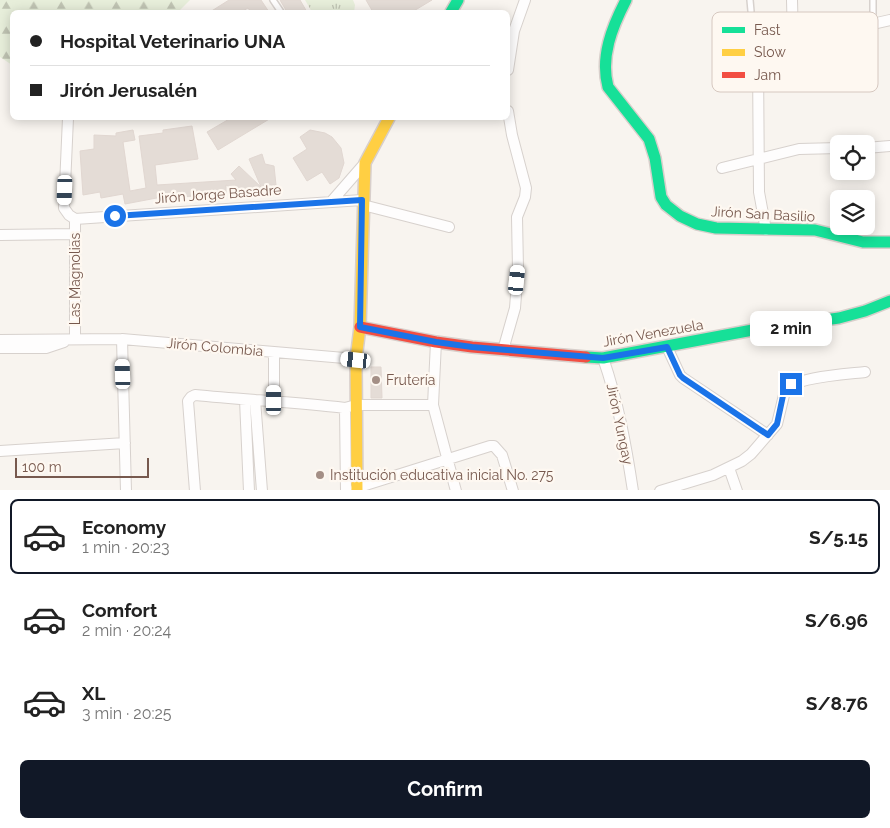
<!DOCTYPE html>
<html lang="en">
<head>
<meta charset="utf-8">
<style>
	body { margin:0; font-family:Raleway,sans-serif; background:#f2f2f2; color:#222; height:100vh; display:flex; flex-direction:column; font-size:19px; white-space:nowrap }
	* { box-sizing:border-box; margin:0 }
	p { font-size:16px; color:#767676 }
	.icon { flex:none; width:28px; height:28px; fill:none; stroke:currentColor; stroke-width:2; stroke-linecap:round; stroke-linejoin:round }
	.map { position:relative; height:490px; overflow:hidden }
	.side { display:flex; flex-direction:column; background:#fff; flex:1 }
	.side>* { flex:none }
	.hud { position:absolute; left:10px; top:10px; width:500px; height:110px; border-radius:8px; box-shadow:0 2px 12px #0003; display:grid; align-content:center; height:110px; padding:0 20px; background:#fff }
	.buttons { position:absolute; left:830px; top:135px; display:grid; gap:10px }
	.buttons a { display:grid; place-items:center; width:45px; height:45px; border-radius:8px; background:#fff; box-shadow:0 2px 12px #0003; font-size:25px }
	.scale { position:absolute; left:15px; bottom:12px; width:134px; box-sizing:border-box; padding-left:5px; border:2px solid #77594e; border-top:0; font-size:14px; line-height:18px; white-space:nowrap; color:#77594e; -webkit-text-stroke:4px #fef8f1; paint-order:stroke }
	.end { position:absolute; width:22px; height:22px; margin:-11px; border:6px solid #1a73e8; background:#fff; box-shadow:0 0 0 2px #fff }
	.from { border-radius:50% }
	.bubble { position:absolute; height:35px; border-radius:8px; background:#fff; box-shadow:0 2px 12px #0003; font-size:16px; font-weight:700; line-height:35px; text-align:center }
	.car { position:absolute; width:15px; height:30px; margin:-15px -8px; border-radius:6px; box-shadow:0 0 4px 1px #0007; background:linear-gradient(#fff 24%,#345 0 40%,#fff 0 76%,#345 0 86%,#fff 0) }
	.hud b { display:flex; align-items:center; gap:18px; height:48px; font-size:19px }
	.hud b+b { border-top:1px solid #e0e0e0 }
	.hud i { width:12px; height:12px; background:#222 }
	ul { padding:9px 0 0; list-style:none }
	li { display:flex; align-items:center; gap:15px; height:75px; margin:0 10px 8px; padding:0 10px; border:2px solid transparent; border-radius:8px }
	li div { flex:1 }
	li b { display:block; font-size:19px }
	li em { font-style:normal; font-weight:700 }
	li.on { border-color:#111827 }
	li>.icon { width:45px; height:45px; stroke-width:1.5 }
	.primary-button { display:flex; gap:10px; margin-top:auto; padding:10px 20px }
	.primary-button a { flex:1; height:58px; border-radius:8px; background:#111827; color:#fff; font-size:20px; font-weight:700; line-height:58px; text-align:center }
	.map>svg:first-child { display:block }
</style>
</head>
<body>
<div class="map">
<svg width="890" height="491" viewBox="0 0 890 491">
	<defs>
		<pattern id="grass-tufts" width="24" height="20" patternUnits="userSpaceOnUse" patternTransform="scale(1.25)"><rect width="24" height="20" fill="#e7eeda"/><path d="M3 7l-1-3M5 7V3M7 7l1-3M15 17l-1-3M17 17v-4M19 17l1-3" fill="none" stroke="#c0c4b3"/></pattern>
		<pattern id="forest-firs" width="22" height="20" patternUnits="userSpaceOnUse" patternTransform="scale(1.25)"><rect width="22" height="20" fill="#e7eeda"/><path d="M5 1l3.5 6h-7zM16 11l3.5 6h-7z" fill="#c0c4b3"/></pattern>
	</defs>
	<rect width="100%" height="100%" fill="#f8f4ef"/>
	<!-- grass -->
	<path fill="url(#grass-tufts)" d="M305 0H353L355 5 354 12H312Z"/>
	<!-- forest -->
	<path fill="url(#forest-firs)" d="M0 0H190L178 12H12V65L0 57Z"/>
	<!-- building -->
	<path fill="#e4dcd6" stroke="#e1d7d1" d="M229 0H261L269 12H251L248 8 241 12H210Z
		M280 0H300L307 12H287Z
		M366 0H432L412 12H373Z
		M231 118H271L218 150 207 132Z
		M192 126 198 159 155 165 157 185 236 180 231 174 239 166 261 187 253 192 250 198 226 185V194L162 198V197L125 204 123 194 101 198 100 192 83 195 80 151 94 149V135L116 136V133L133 130 135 140 123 142 130 191 146 188 139 136 163 133V130Z
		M310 130 325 133 332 137 341 148 344 163 339 178 330 184 322 172 307 181 293 158 307 149 300 137Z
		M262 154 265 164 274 166 276 185H267L261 187 249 159Z
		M371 367H381L382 398H371Z"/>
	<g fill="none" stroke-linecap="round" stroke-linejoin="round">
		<!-- lane casing -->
		<g stroke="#d7d1cd" stroke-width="8">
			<path id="lane" d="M273 0 281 12
				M750 0 751 11
				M873 0V24"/>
		</g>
		<!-- street casing -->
		<g stroke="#d7d1cd" stroke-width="12">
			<path id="street" d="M792 0 793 42
				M508 70 514 31 525 0
				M68 118 64 208 69 215 75 219
				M866 148 890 146
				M722 168 799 149 839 148
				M331 202 365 163
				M363 205 449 227
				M75 219 362 200
				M766 230 759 192 758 62 760 55 793 42 890 20
				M0 235 75 234
				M75 339V219
				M122 339 126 491
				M0 340 122 339 356 359
				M436 342 433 405 456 491
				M667 347 680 375 683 378 768 435
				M0 348H46L64 342
				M503 350 515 308 518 269 517 217 525 197 526 188 512 135 508 111
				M274 352V400
				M603 358C618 401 626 445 633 491
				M245 400 249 491
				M255 400 262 491
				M345 408 346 491
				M0 451 125 443
				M729 468 737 491
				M356 488 490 446H494L502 455 513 491
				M195 491 188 401 191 397 195 395C245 400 295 402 345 408L356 405H433
				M660 491 713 475 742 461 751 454 777 424 785 391C792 377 849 374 865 372"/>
		</g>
		<!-- fast casing -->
		<g stroke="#d8cfcb" stroke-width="14">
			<path id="fast" d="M626 0C612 27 600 57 608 87L649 139 655 158 661 197 666 205 680 216 697 224 716 228 815 230 863 242H890
				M451 12 458 0
				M586 357 603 358 758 329 839 318 865 311 890 301"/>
		</g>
		<!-- slow casing -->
		<g stroke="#d8cfcb" stroke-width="14">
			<path id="slow" d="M357 491 356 359 360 327 365 163 389 118"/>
		</g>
		<!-- jam casing -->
		<g stroke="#d8cfcb" stroke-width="14">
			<path id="jam" d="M360 327 436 342 472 347 586 357"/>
		</g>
		<!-- lane -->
		<use href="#lane" stroke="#fefdfd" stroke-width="5"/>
		<!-- street -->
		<use href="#street" stroke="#fefdfd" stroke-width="10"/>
		<!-- fast -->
		<use href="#fast" stroke="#16e098" stroke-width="11"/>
		<!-- slow -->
		<use href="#slow" stroke="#ffcf43" stroke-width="11"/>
		<!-- jam -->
		<use href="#jam" stroke="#f24e42" stroke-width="11"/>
	</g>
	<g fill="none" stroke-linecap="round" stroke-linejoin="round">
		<!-- route -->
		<path stroke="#1a73e8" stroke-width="6" d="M115 216 362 200 360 327 436 342 472 347 603 358 667 347 680 375 683 378 768 435 777 424 784 391 786 387 791 384"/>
	</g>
	<!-- markers -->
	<g fill="#a48f86" stroke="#fef8f1" stroke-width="2">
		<circle cx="376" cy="380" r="5"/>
		<circle cx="320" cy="475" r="5"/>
	</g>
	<g text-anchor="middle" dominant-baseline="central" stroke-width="4.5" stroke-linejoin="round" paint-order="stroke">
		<!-- street labels -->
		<g font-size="14" fill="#77594e" stroke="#fef8f1">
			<text transform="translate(218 194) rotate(-4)">Jirón Jorge Basadre</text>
			<text transform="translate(763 214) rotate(3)">Jirón San Basilio</text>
			<text transform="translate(75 279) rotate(-90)">Las Magnolias</text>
			<text transform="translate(653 333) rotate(-10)">Jirón Venezuela</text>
			<text transform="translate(215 347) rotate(5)">Jirón Colombia</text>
			<text transform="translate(620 424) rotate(78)">Jirón Yungay</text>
		</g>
		<!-- poi labels -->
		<g font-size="14" fill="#77594e" stroke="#fef8f1" text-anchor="start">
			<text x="386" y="380">Frutería</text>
			<text x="330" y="475">Institución educativa inicial No. 275</text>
		</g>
	</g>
	<!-- legend -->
	<rect x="712" y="12" width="166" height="80" rx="8" fill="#fef8f1" stroke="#d6c8c0" stroke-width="1"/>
	<rect x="722" y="27" width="23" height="6" fill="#16e098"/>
	<rect x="722" y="49" width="23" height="7" fill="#ffcf43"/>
	<rect x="722" y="72" width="23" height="6" fill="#f24e42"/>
	<g font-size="14" fill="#77594e">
		<text x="754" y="35">Fast</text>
		<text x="754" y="57">Slow</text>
		<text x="754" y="80">Jam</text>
	</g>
</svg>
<div class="buttons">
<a><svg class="icon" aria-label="locate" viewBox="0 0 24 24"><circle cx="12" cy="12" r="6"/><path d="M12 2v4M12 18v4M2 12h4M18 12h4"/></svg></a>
<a><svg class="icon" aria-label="layers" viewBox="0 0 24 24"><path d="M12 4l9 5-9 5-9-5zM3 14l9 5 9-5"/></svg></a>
</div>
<div class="scale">100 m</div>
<i class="end from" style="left:115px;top:216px"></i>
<i class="end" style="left:791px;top:384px"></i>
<div class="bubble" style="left:750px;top:311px;width:82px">2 min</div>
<i class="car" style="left:65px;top:190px;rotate:182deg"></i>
<i class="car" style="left:517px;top:280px;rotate:6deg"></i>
<i class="car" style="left:356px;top:360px;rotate:276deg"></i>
<i class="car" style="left:123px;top:374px;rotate:358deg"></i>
<i class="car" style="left:274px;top:400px;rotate:0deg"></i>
<div class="hud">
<b><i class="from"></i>Hospital Veterinario UNA</b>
<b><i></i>Jirón Jerusalén</b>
</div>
</div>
<section class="side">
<ul>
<li class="on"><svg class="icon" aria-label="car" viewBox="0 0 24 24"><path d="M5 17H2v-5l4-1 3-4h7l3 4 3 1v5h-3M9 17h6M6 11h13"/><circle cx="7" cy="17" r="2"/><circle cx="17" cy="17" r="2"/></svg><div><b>Economy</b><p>1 min · 20:23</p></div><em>S/5.15</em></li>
<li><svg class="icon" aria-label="car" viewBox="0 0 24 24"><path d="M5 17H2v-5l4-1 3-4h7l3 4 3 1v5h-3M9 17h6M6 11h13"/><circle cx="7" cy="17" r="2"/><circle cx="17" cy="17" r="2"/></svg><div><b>Comfort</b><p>2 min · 20:24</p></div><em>S/6.96</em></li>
<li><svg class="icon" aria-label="car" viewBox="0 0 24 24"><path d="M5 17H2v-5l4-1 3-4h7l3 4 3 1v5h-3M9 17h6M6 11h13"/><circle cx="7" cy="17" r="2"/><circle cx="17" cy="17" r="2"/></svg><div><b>XL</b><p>3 min · 20:25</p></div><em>S/8.76</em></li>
</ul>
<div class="primary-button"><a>Confirm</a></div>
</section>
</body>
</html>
